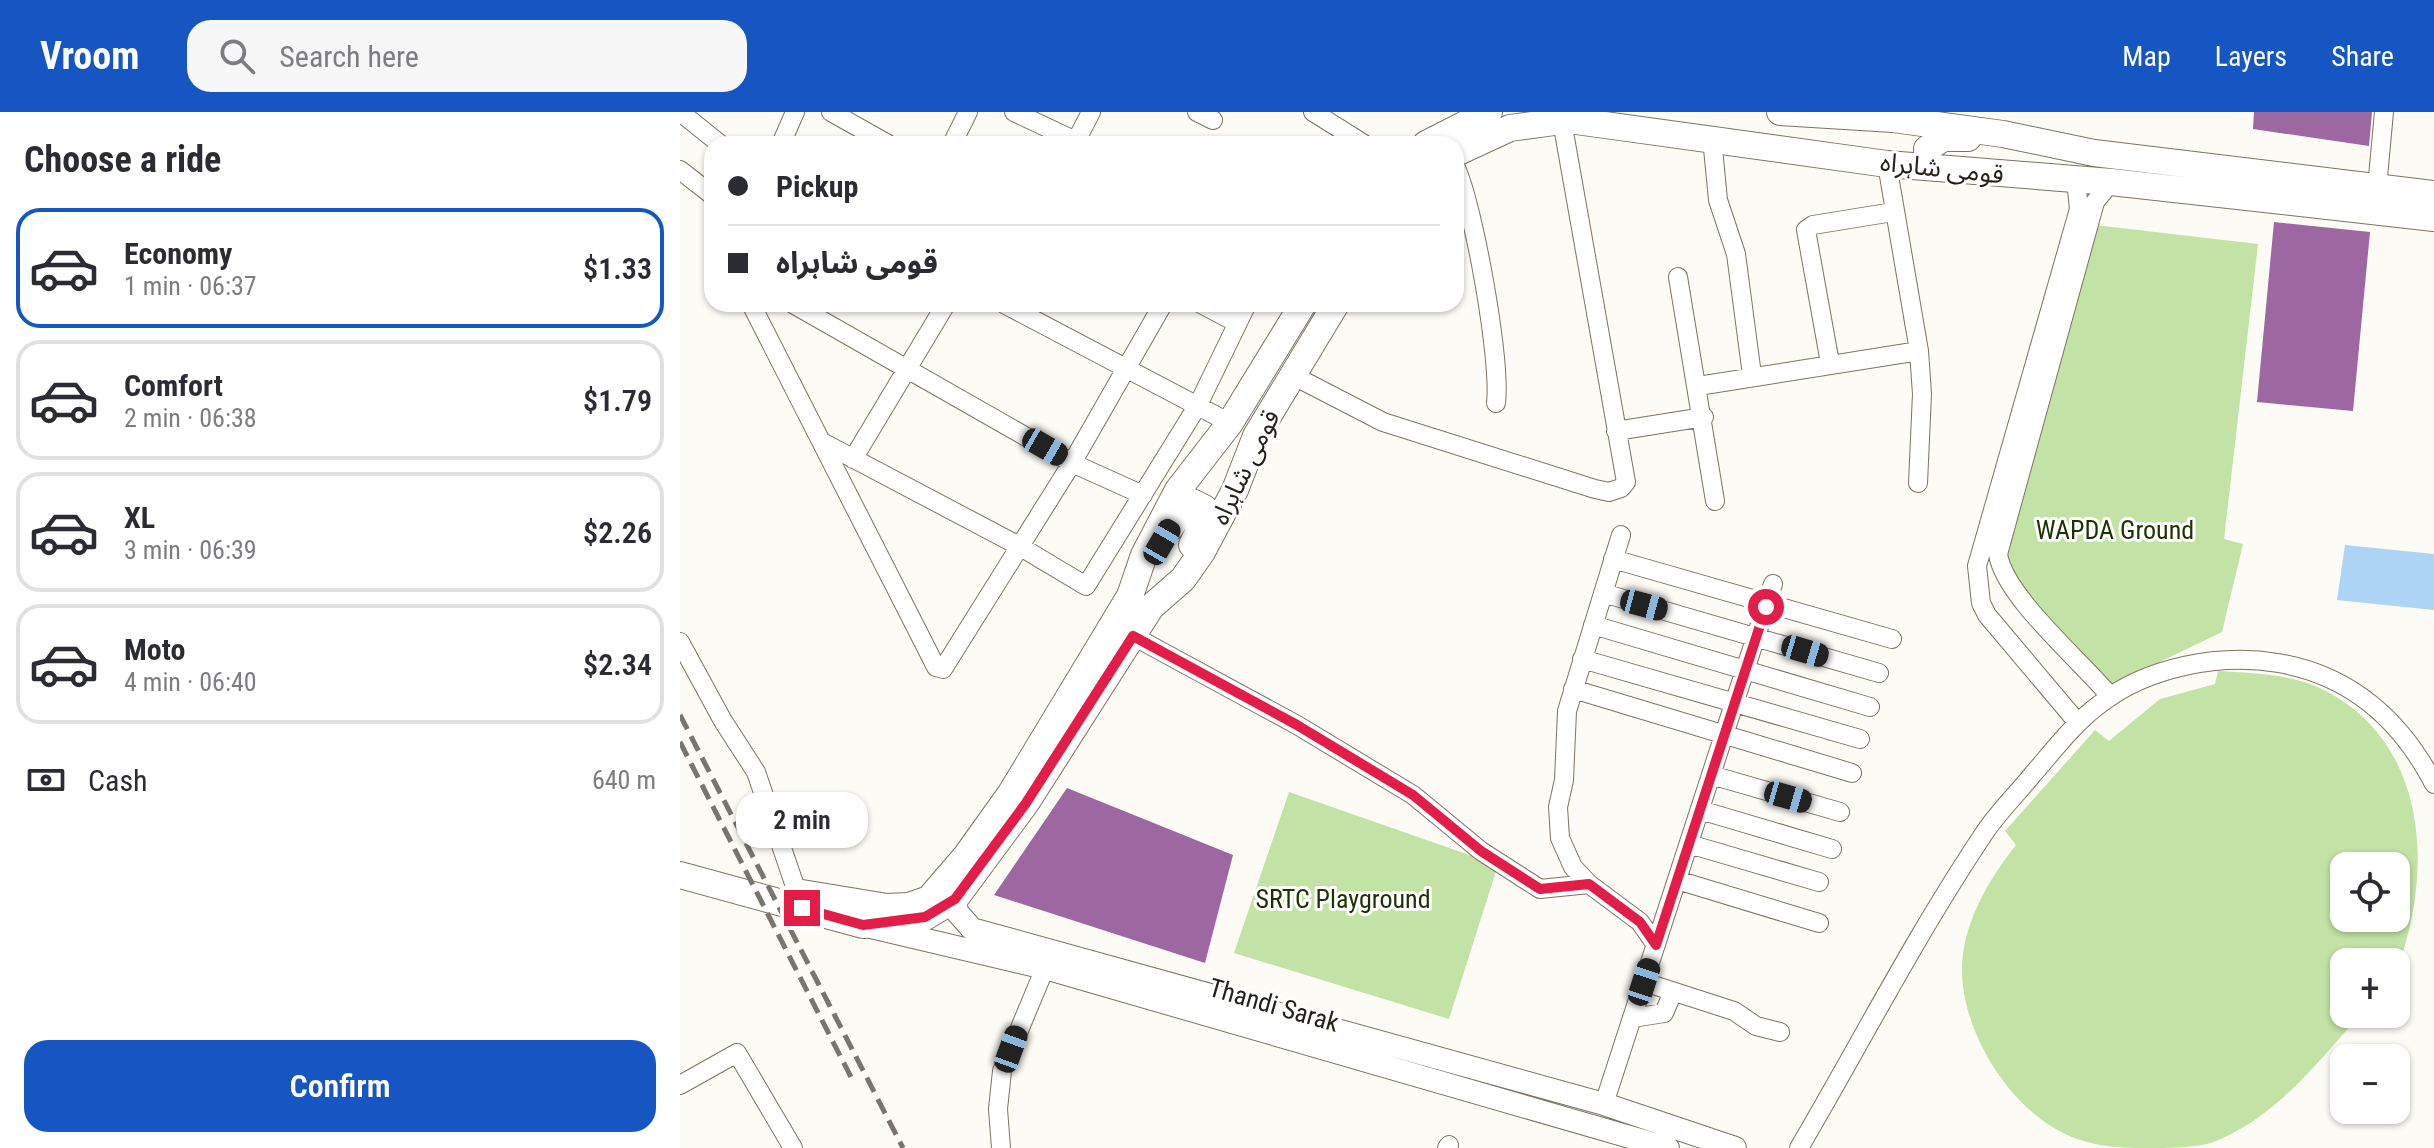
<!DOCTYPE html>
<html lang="en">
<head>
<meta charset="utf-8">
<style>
	body { margin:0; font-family:"Roboto Condensed","Noto Sans Arabic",sans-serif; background:#f7f7f7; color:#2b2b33; height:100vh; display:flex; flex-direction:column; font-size:30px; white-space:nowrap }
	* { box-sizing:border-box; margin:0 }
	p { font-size:26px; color:#7c7c81 }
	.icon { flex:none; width:44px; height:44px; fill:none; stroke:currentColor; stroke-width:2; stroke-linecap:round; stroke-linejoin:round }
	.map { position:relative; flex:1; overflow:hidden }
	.side { display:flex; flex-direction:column; background:#fff; width:680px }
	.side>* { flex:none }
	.top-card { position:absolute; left:24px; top:24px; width:760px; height:176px; border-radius:24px; box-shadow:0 2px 6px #0004; display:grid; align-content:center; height:176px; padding:0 24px; background:#fff }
	.controls { position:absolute; left:1650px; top:740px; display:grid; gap:16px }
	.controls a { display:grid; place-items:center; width:80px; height:80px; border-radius:16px; background:#fff; box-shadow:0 2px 6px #0004; font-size:40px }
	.end { position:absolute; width:36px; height:36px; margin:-18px; border:10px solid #e11d48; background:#fff; box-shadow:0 0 0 4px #fff }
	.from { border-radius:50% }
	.bubble { position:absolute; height:56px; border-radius:24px; background:#fff; box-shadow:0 2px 6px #0004; font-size:26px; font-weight:600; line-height:56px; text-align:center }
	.car { position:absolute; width:24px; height:48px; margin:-24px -12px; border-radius:10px; box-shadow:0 0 6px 2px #0007; background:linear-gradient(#222 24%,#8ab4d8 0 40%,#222 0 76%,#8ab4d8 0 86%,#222 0) }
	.top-card b { display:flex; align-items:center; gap:28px; height:76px; font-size:30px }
	.top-card b+b { border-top:2px solid #e1e1e2 }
	.top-card i { width:20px; height:20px; background:#2b2b33 }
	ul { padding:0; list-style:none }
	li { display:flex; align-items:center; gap:24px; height:120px; margin:0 16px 12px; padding:0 8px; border:4px solid #e1e1e2; border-radius:24px }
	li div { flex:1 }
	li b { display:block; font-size:30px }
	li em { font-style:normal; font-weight:600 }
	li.on { border-color:#1556c2 }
	li>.icon { width:72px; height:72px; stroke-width:1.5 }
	h2 { padding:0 24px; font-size:36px; line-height:96px }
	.pay { display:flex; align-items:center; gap:20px; height:88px; padding:0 24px; font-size:30px }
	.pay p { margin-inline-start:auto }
	.action { display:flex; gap:16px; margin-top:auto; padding:16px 24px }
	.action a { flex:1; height:92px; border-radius:24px; background:#1556c2; color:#fff; font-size:32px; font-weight:600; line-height:92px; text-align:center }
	header { display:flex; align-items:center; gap:48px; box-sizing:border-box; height:112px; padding:0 40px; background:#1556c2; color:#fff }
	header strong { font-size:38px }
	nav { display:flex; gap:44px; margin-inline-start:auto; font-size:28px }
	.search { width:560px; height:72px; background:#f7f7f7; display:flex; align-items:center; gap:20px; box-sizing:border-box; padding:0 28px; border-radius:24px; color:#7c7c81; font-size:30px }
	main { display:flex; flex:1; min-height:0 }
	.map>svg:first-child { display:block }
</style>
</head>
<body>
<header>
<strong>Vroom</strong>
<div class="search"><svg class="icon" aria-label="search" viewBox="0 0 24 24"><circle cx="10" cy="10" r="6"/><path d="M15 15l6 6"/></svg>Search here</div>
<nav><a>Map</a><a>Layers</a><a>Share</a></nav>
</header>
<main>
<section class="side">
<h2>Choose a ride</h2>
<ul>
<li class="on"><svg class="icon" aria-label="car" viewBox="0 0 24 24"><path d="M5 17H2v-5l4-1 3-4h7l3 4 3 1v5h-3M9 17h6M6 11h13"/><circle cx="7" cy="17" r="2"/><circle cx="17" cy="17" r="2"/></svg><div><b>Economy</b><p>1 min · 06:37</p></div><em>$1.33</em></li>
<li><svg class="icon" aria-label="car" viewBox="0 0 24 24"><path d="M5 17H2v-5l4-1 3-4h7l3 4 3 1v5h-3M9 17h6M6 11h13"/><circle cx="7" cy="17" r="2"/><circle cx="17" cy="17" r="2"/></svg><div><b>Comfort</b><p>2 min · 06:38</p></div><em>$1.79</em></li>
<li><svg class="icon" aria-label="car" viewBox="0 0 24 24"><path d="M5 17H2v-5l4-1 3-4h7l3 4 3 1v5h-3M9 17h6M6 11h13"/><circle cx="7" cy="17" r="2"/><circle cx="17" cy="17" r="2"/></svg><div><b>XL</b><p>3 min · 06:39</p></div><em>$2.26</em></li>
<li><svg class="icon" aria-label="car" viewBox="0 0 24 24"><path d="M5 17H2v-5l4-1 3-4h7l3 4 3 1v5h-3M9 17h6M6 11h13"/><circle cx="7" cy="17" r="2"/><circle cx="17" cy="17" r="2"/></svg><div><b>Moto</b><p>4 min · 06:40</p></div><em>$2.34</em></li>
</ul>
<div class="pay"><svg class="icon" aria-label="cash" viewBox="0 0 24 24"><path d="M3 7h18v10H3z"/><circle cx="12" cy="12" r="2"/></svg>Cash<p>640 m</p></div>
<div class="action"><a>Confirm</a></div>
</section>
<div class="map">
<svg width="1754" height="1036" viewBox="0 0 1754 1036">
	<rect width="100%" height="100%" fill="#fdfbf6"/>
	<!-- green -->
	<path fill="#c2e2a6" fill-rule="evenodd" d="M1415 113 1578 132 1544 427 1563 432 1542 520 1430 574 1311 447Z
		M1538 559C1572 561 1609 562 1640 576 1750 629 1754 761 1716 860V850H1664V902H1681C1637 951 1595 1007 1531 1031 1510 1036 1487 1036 1465 1036 1437 1036 1409 1034 1383 1021 1328 994 1282 919 1282 858 1282 812 1309 767 1336 733L1325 719 1415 618 1429 629 1480 587 1535 572ZM1716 754V806H1664V754Z
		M609 680 818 753 769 907 554 841Z"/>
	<!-- water -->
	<path fill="#add3f5" d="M1665 433 1754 442V498L1657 488Z"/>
	<!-- building -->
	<path fill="#9d68a2" d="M1574 0H1692L1689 34 1573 17Z
		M1594 110 1690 120 1673 299 1577 290Z
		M387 676 553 743 525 851 314 783Z"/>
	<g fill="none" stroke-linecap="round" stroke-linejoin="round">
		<!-- minor casing -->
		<g stroke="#7e725f" stroke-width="20">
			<path id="minor" d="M0 0 40 32
				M151 0 208 32
				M334 0 402 32
				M517 0 533 8
				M633 0 684 32
				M1032 26 1038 88 1056 142 1072 263
				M396 29 411 0
				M101 32 115 0
				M272 32 288 0
				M1207 52 1239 239 1242 282 1238 371
				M776 56C794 96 821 248 816 291
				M0 58 32 83
				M1396 69 1399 97 1297 454 1301 491 1307 503 1398 611
				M1697 76 1704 0
				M998 165 1035 389
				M71 192 256 555 263 557 392 351 483 192
				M113 192 392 351 463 383
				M324 192 550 311
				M521 192 557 211
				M1150 251 1126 118 1133 113 1213 100
				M612 263 703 310 915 377 929 380 941 376 946 370 882 9
				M1018 274 1239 239
				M936 319 1024 305
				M144 331 341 435 406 474 518 293 567 192
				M173 347 266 192
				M941 423 887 599 884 668 878 695 880 726 893 755 909 772 960 810 976 833
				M933 447 1212 527
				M923 481 1199 561
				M913 513 1190 595
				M453 524 617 613 733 683 801 739 860 777 909 772
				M0 530 43 609 76 660 117 780
				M902 547 1180 627
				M893 577 1172 661
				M1430 584C1401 549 1324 484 1318 442L1415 90 1431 70
				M1031 663 1160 700
				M1020 698 1152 737
				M1009 732 1139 770
				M997 768 1139 811
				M964 870 1054 899 1076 914 1100 920
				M953 906 984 901 993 880
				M0 973 57 941 113 1036
				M924 992 1093 472
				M321 1036 318 997 322 959 365 856
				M767 1036 769 1033
				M1119 1036C1180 932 1236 823 1303 723 1317 701 1337 682 1353 662 1374 638 1394 611 1420 592 1467 555 1540 541 1598 551 1670 563 1721 608 1754 672"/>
		</g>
		<!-- major casing -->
		<g stroke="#7e725f" stroke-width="24">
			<path id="major" d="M275 787 277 800 292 817 924 992 1055 1036
				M191 815 365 856 988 1036"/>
		</g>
		<!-- highway casing -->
		<g stroke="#7e725f" stroke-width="28">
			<path id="highway" d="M1100 0 1213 7 1323 22 1414 41 1754 82
				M746 32 809 0
				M776 41 830 16 889 8 1207 52 1431 70 1754 106
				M1255 56 1247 49V37L1263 26H1288
				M491 415 506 392 512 390 524 396 525 406 512 433
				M0 763 183 813 245 805 275 787 346 691 471 495 503 467 522 440 555 378 576 324 656 192
				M122 781 207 795 229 794 249 787 286 744 331 681 450 484 464 443 498 378 550 311 623 192"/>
		</g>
		<!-- minor -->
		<use href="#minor" stroke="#fff" stroke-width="18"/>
		<!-- major -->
		<use href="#major" stroke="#fff" stroke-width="22"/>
		<!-- highway -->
		<use href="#highway" stroke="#fff" stroke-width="26"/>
		<!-- rail -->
		<path stroke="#79756e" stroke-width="5" stroke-dasharray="16 8" stroke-linecap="butt" d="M0 603 223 1036
			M0 630 173 969"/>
	</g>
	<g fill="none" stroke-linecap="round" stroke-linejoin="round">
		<!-- route -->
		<path stroke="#e11d48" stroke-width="10" d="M122 796 183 813 245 805 275 787 346 691 453 524 617 613 733 683 801 739 860 777 909 772 960 810 976 833 1086 495"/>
	</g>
	<g text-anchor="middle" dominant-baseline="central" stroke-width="6" stroke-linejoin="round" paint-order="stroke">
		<!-- street labels -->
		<g font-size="26" fill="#241f17" stroke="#fff">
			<text transform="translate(1262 56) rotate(6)">قومی شاہراہ</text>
			<text transform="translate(565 355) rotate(-64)">قومی شاہراہ</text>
			<text transform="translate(594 893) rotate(16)">Thandi Sarak</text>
		</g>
		<!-- park labels -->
		<g font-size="26" fill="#1b3200" stroke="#fff">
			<text x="1435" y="418">WAPDA Ground</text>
			<text x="663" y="787">SRTC Playground</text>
		</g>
	</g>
</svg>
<div class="controls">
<a><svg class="icon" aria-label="locate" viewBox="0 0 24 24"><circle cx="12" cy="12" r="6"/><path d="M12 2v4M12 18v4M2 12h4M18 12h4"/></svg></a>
<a>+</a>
<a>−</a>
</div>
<i class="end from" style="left:1086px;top:495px"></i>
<i class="end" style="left:122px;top:796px"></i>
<div class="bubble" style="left:56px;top:680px;width:132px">2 min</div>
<i class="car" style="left:365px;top:335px;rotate:120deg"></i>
<i class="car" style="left:482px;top:430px;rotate:30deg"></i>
<i class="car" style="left:964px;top:493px;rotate:105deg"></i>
<i class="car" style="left:1125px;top:539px;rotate:107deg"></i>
<i class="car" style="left:1108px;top:685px;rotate:106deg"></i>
<i class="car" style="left:964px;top:870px;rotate:18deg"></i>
<i class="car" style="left:331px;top:937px;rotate:20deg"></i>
<div class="top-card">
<b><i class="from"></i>Pickup</b>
<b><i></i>قومی شاہراہ</b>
</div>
</div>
</main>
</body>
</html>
